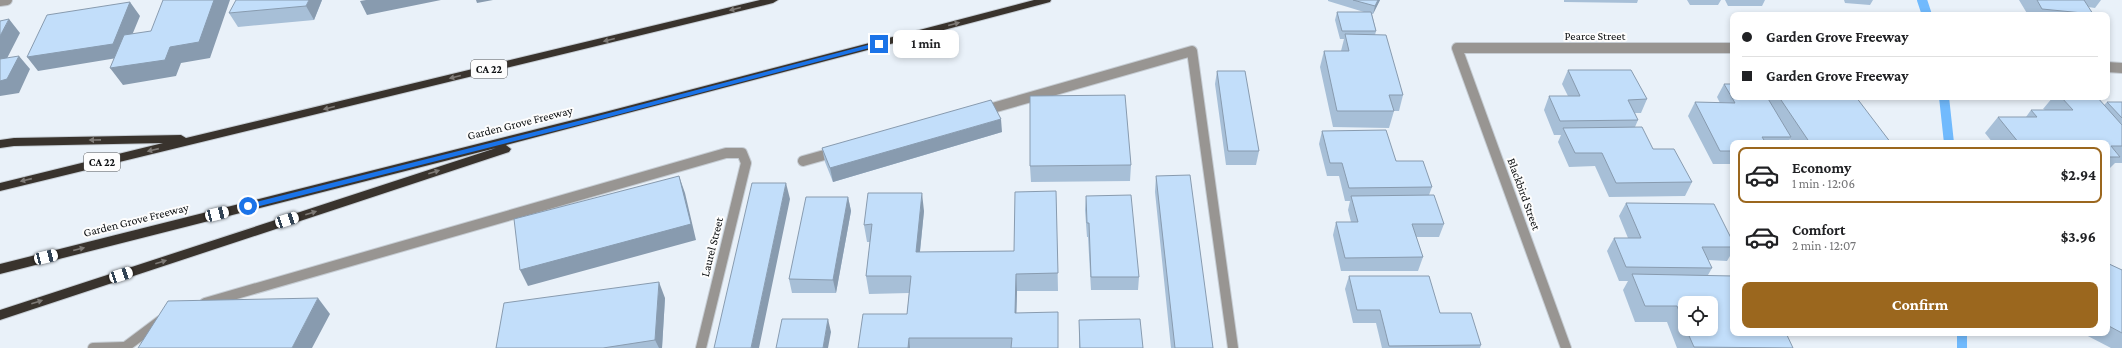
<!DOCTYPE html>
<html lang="en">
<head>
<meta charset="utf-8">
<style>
	body { margin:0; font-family:"Crimson Pro",serif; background:#f2f2f2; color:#202124; height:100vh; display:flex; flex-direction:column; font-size:15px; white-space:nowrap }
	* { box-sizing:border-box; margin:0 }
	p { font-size:13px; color:#757577 }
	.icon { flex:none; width:22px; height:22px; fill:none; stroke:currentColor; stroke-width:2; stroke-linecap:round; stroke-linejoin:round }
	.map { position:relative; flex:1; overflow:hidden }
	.panel { position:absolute; left:1730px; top:140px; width:380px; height:196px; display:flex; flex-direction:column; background:#fff; border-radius:8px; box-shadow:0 2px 6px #0003 }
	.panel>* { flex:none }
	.banner { position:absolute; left:1730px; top:12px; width:380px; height:88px; border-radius:8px; box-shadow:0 2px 6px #0003; display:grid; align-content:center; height:88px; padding:0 12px; background:#fff }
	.controls { position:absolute; left:1678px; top:296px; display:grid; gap:8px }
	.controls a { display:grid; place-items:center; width:40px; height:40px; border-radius:8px; background:#fff; box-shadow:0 2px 6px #0003; font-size:20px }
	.end { position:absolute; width:18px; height:18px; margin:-9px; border:5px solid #1a73e8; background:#fff; box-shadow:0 0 0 2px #fff }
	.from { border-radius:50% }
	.bubble { position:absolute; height:28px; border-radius:8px; background:#fff; box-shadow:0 2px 6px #0003; font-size:13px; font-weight:700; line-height:28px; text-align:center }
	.car { position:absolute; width:12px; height:24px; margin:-12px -6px; border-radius:5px; box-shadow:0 0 3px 1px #0007; background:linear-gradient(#fff 24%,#345 0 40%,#fff 0 76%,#345 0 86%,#fff 0) }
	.banner b { display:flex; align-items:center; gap:14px; height:38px; font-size:15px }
	.banner b+b { border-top:1px solid #e0e0e0 }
	.banner i { width:10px; height:10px; background:#202124 }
	ul { padding:7px 0 0; list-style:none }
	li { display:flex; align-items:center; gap:12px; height:56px; margin:0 8px 6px; padding:0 4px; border:2px solid transparent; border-radius:8px }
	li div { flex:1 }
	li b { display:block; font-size:15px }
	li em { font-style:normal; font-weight:700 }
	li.on { border-color:#9b671e }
	li>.icon { width:36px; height:36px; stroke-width:1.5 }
	.action { display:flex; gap:8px; margin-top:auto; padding:8px 12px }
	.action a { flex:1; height:46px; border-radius:8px; background:#9b671e; color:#fff; font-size:16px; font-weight:700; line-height:46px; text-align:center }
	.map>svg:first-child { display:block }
</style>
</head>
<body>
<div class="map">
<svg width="2122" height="348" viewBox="0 0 2122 348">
	<rect width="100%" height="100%" fill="#e9f1f9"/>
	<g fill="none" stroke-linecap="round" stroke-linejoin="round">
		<!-- stream -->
		<path stroke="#71bafd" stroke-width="10" d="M1922 0 1927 15
			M1944 97 1949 143
			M1962 333V348"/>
		<!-- lane casing -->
		<g stroke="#c6cdd4" stroke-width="12">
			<path id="lane" d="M982 111 1192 51 1233 348
				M803 161 835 152
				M93 348 124 347"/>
		</g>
		<!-- street casing -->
		<g stroke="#c6cdd4" stroke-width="12">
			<path id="street" d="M0 1 7 0
				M2107 67 2122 68
				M205 303 726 153H742L746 163 701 348
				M124 348 160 321
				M1566 348 1457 48H1733"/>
		</g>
		<!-- highway casing -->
		<g stroke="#c6cdd4" stroke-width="2">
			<path id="highway" d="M760 0H778L773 3 0 191V183L163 143 14 146 0 148V140L14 138 181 135 186 138Z
				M1034 0H1051L1050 2 506 145 511 149 509 152 0 320V310L496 148 0 274V264L605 112Z"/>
		</g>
		<!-- lane -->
		<use href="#lane" stroke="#989592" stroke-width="10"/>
		<!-- street -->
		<use href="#street" stroke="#989592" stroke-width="10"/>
		<!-- highway -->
		<use href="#highway" fill="#39332d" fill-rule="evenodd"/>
	</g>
	<!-- wall -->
	<path fill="#a7bfd7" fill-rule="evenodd" d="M322 0 314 20 238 27 229 13Z
		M1328 0H1380L1373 14H1372L1376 31 1375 35 1403 95 1399 111H1394L1389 128 1333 127 1320 67 1324 51H1341L1344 39H1340L1335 20 1337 12H1364L1328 1Z
		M1564 0H1638L1637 3 1564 2Z
		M1687 0H1721L1718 5H1690Z
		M1725 0H1765L1762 6H1728Z
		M1844 0H1873L1870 5 1845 3Z
		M2019 0H2101L2095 8 2088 7 2093 14V15H2028Z
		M1568 70 1647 99 1641 113H1635L1638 120 1635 127 1653 149 1692 182 1685 196 1609 197 1595 166 1569 167 1558 142 1561 135H1554L1544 110 1549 96H1568L1562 84Z
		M1217 71 1259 151 1256 165H1226L1215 84Z
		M1724 84 1733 97H1815L1816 98 1891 143H1793L1790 139 1788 143H1733V164H1713L1688 116 1695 102 1720 103 1717 97Z
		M2053 97H2097L2104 105 2107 102H2122V163H2115L2107 171V143H1993L1985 133 1998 117H2026L2031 110H2045L2043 109Z
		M1322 131 1396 161 1432 187 1429 195 1444 224 1439 237H1416L1423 257 1418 271H1341L1333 235 1336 222H1351L1348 210 1350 201H1345L1339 176H1327L1319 144Z
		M1002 132 833 182 825 162 822 148Z
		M1131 165 1130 181 1031 182 1030 166Z
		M1156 176 1213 348H1171L1155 192Z
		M1056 191 1058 291H1017L1016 313 1058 348H858L907 314 909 293 869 294 866 276 870 242H867L864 225 924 211 920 252 1014 251Z
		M1086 196 1139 277 1138 290H1091L1088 237H1087L1085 210Z
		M848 197 851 211 836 293H792L789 279Z
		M1626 203 1733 242V251L1727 261 1708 260 1712 268 1708 275 1793 348H1677L1667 322H1635L1623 290 1628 281H1619L1607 251 1614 238H1628L1619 216ZM1685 303 1711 329H1685Z
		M2107 263 2122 270V348H2111L2082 333H2107Z
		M1349 276 1440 313 1481 345 1480 348H1382L1376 323H1353L1345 289Z
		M665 298 662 348H496Z
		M1079 320 1143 348H1079Z"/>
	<!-- shaded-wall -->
	<path fill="#889baf" d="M214 0H230L210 58 181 63 176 76 123 85 110 68 170 47Z
		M309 0H322L314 20 306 6Z
		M366 0H441L367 15 360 1Z
		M476 0H493L477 3Z
		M1378 0H1380L1373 14 1375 6Z
		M130 2 140 16 123 57 38 71 27 57Z
		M9 19 20 33 0 72V36Z
		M19 56 30 69 19 93 0 96V81Z
		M1001 119 1002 132 833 182 830 168Z
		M679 176 685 193 696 240 528 286 520 270Z
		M786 183 790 199 759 348H751Z
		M922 193 924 211 918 270 916 252Z
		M848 197 851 211 836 293 833 280Z
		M1016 274 1017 291 1016 330 1015 313Z
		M659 282 665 298 662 348H659L655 340Z
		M318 298 330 314 312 348H292Z
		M828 319 831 332 828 348H823Z
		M909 338 910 348H908Z"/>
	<!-- building -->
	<path fill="#c2defa" stroke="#889baf" d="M163 0H214L199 42 170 47 165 60 110 68 124 35 151 31Z
		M236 0H309L306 6 229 13Z
		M1353 0H1378L1375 6Z
		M2037 0H2084L2093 14 2042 9Z
		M130 2 113 44 27 57 47 15Z
		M1337 12H1371L1376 31H1342Z
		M9 19 0 36V21Z
		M1345 34 1386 35 1403 95H1389L1394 111H1337L1324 51H1349Z
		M19 56 7 79 0 81V59Z
		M1568 70H1631L1647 99 1628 100 1638 120 1560 121 1549 96H1580Z
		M1217 71H1245L1259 151H1228Z
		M1724 84H1733V97H1767L1791 137H1762L1766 143H1733V151H1720L1695 102 1735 103Z
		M1125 95 1131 165 1030 166V96Z
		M1779 97H1815L1816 98 1856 97 1891 143H1810Z
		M2061 97H2097L2122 125V146H2111L2120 157H2107V143H2019L1998 117H2037L2031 110H2073Z
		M991 100 1001 119 830 168 822 148Z
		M2107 102H2122V118Z
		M1642 127 1653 149H1674L1692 182 1616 183 1602 153H1575L1563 128Z
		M1386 130 1396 161H1423L1432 187 1349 188 1342 163H1330L1322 131Z
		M1190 175 1213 348H1175L1156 176Z
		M679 176 691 224 520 270 514 219Z
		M752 183H786L751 348H714Z
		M1056 191 1058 273 1016 274 1015 313 1058 312V348H1011L1012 338H909L908 348H858L863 314H907L911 276H866L872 224 864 225 868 193H922L916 252 1014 251 1015 192Z
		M1131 195 1139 277H1091L1089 223H1087L1086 196Z
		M1434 195 1444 224H1412L1423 257 1345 258 1336 222H1358L1351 196Z
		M806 197H848L833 280 789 279Z
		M1626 203 1714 204 1733 242V247H1702L1712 268 1626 267 1614 238H1641Z
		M2107 263 2122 270V333L2107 325Z
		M1632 274 1733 276V333H1786L1793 348 1694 347 1686 329H1711V303H1685V326L1677 306H1645Z
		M1349 276H1429L1440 313H1471L1481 345 1389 346 1380 310H1357Z
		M659 282 655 340 603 348H496L504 303Z
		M318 298 292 348H138L168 301Z
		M782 319H828L823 348H776Z
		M1140 319 1143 348H1080L1079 320Z"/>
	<!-- one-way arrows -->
	<defs><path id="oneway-solid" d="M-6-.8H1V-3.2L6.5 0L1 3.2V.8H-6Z"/></defs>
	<g fill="#7e7a76">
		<use href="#oneway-solid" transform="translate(735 9) rotate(166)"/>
		<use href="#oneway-solid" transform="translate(954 24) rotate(-15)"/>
		<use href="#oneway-solid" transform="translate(609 40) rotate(166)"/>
		<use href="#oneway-solid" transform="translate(455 77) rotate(166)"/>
		<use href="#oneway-solid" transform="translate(329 108) rotate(166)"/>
		<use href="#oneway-solid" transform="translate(95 140) rotate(179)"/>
		<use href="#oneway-solid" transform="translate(153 150) rotate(167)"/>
		<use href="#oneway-solid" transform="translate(434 172) rotate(-18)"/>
		<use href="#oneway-solid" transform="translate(26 180) rotate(167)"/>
		<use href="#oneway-solid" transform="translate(311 213) rotate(-18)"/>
		<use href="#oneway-solid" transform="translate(79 249) rotate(-14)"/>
		<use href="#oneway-solid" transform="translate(161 262) rotate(-18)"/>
		<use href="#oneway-solid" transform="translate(37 302) rotate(-18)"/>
	</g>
	<!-- route -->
	<path fill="#1a73e8" d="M879 42 881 45 590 122 248 209 245 206 248 204 590 118Z"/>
	<g text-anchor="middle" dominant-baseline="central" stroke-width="4" stroke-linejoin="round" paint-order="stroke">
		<!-- shield labels -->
		<g fill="#fdfdfd" stroke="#555758" stroke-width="1">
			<rect x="471" y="60" width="36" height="18" rx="3"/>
			<rect x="84" y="153" width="36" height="18" rx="3"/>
		</g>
		<g font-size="11" font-weight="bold" fill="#0d1012">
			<text x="489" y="69">CA 22</text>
			<text x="102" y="162">CA 22</text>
		</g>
		<!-- street labels -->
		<g font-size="12" fill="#0d1012" stroke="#fdfdfd">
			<text x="1595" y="36">Pearce Street</text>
			<text transform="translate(520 123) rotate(-14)">Garden Grove Freeway</text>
			<text transform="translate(1524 194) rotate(70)">Blackbird Street</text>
			<text transform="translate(136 220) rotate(-14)">Garden Grove Freeway</text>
			<text transform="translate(712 247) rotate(-76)">Laurel Street</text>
		</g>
	</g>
</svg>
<div class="controls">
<a><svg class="icon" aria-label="locate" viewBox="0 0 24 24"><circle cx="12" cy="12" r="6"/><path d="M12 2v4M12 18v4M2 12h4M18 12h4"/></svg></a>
</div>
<i class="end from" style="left:248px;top:206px"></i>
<i class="end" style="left:879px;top:44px"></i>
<div class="bubble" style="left:893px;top:30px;width:66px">1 min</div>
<i class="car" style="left:217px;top:214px;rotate:76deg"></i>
<i class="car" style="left:287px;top:220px;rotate:72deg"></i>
<i class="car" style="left:46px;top:257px;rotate:76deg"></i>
<i class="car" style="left:121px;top:275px;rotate:72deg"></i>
<div class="banner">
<b><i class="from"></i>Garden Grove Freeway</b>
<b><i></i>Garden Grove Freeway</b>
</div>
<section class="panel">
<ul>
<li class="on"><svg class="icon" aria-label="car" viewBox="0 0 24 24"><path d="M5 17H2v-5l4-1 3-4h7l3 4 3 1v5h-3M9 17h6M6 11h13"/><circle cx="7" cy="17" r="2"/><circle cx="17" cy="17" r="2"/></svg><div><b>Economy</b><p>1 min · 12:06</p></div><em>$2.94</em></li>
<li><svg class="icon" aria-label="car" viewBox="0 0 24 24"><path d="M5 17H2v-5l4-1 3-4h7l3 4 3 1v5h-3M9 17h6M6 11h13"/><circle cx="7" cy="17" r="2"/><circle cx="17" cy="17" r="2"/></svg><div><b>Comfort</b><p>2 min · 12:07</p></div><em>$3.96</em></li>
</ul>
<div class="action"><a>Confirm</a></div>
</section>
</div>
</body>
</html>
